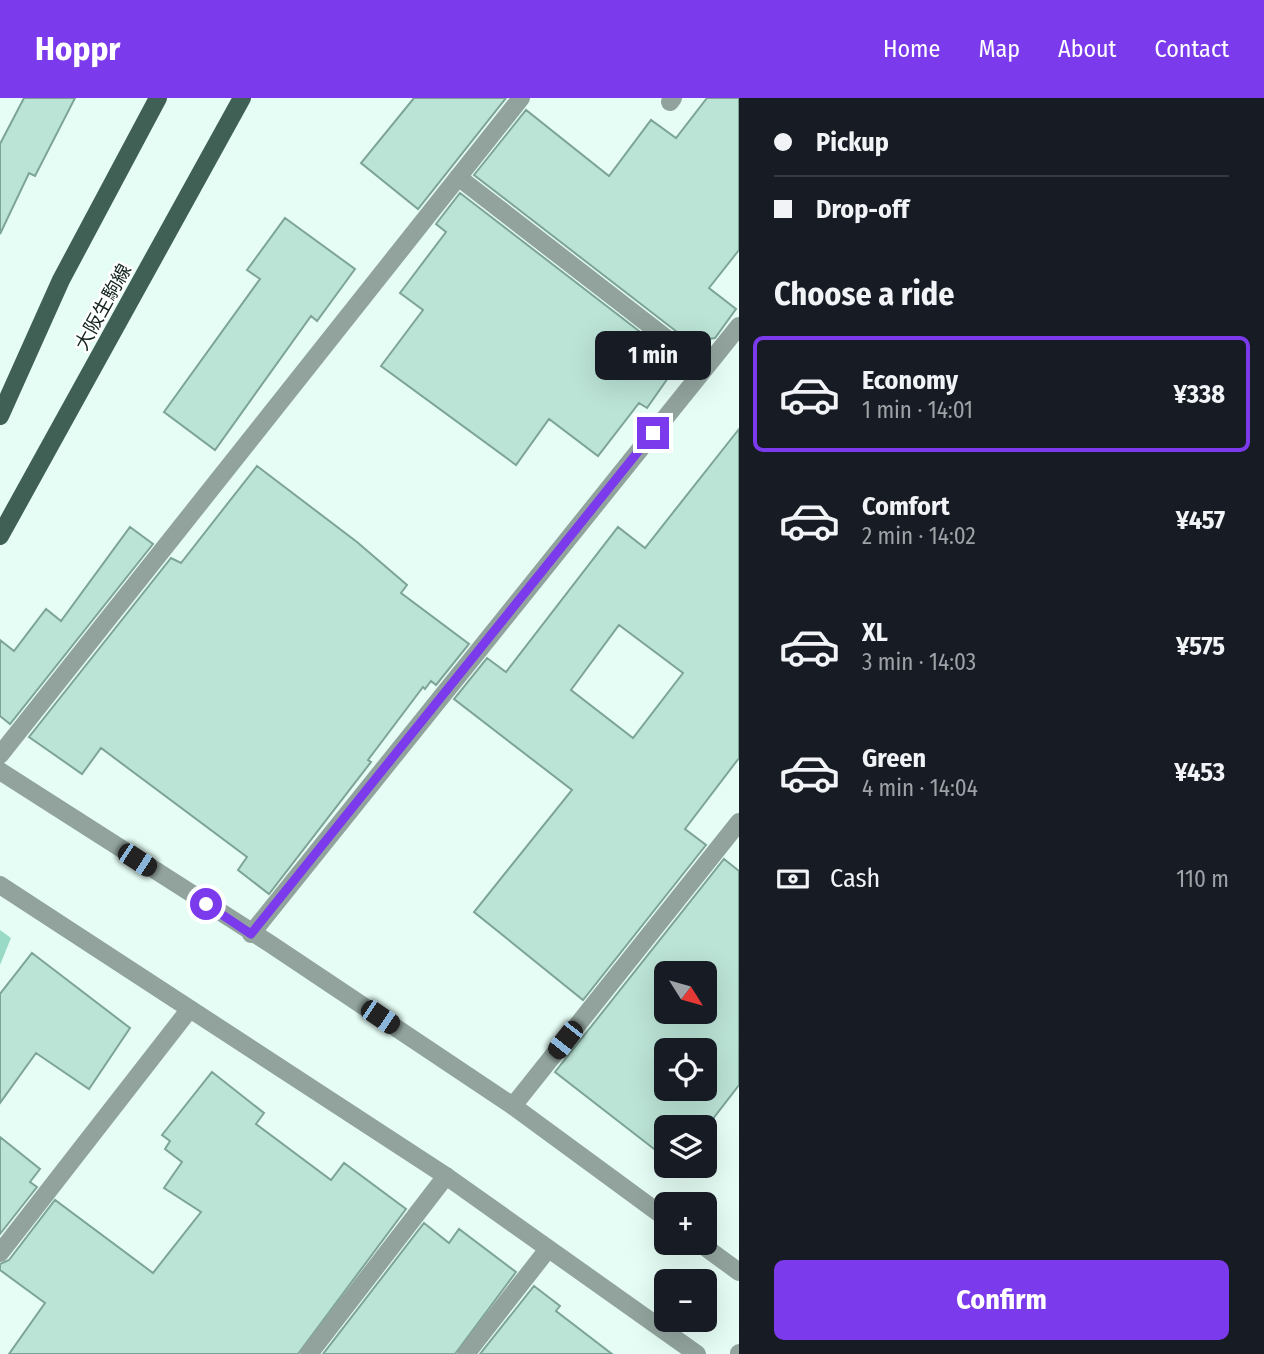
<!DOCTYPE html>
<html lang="en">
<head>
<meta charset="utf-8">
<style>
	body { margin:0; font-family:"Fira Sans Condensed","Noto Sans JP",sans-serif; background:#20242c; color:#f1f3f6; height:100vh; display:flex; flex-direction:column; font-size:26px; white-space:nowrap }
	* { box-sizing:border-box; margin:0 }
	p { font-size:23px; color:#9ea1a6 }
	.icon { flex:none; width:38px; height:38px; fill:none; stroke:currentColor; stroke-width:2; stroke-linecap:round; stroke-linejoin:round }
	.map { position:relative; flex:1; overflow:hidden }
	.sheet { display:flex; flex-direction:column; background:#171b24; width:525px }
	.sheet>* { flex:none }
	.guide { display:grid; align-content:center; height:154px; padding:0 35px; background:#171b24 }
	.needle { width:46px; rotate:127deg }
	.controls { position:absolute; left:654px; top:863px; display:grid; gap:14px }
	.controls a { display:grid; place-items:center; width:63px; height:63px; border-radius:10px; background:#171b24; box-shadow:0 7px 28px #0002; font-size:35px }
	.end { position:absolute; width:32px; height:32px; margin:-16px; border:9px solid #7c3aed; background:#fff; box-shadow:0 0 0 4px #fff }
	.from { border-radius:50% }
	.bubble { position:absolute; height:49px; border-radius:10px; background:#171b24; box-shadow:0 7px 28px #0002; font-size:23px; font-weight:700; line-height:49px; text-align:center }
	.car { position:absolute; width:21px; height:42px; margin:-21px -10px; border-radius:9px; box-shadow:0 0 5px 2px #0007; background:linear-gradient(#222 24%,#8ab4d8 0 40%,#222 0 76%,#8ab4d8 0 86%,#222 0) }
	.guide b { display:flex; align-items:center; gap:24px; height:66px; font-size:26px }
	.guide b+b { border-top:2px solid #363941 }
	.guide i { width:18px; height:18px; background:#f1f3f6 }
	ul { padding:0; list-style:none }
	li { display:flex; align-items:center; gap:21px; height:116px; margin:0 14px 10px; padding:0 21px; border:4px solid transparent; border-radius:10px }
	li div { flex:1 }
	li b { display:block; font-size:26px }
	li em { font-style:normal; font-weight:700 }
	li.on { border-color:#7c3aed }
	li>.icon { width:63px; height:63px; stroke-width:1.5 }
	h2 { padding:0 35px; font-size:32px; line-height:84px }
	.pay { display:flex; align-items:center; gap:18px; height:77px; padding:0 35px; font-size:26px }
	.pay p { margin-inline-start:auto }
	.cta { display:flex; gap:14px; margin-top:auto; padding:14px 35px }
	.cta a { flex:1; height:80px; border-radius:10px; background:#7c3aed; color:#fff; font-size:28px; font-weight:700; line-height:80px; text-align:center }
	header { display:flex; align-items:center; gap:42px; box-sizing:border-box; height:98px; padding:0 35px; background:#7c3aed; color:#fff }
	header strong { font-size:33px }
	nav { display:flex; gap:38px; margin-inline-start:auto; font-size:24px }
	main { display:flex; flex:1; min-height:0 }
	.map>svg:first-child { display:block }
</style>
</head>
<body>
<header>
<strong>Hoppr</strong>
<nav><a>Home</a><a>Map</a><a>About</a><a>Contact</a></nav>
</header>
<main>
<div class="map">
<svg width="739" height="1256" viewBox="0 0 739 1256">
	<rect width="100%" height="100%" fill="#e5fdf5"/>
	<!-- green -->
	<path fill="#98dac5" d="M0 832 11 840 0 867Z"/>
	<!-- building -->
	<path fill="#bbe3d6" stroke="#7da497" stroke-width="2" fill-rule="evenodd" d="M24 0H75L35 78 29 75 0 136V46Z
		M414 0H506L418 111 361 65Z
		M707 0H739V152L709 190 736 211 715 240 690 244 474 77 526 12 609 78 651 22 676 40Z
		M460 95 661 250 633 256 668 280 647 310 639 305 598 358 549 321 516 367 381 268 423 212 400 195 446 134 436 126Z
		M285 120 355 171 317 223 311 218 215 352 164 314 260 181 247 172Z
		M739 331V660L685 731 706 747 583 902 474 814 572 692 454 601 487 560 506 574 618 429 645 450ZM619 527 683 575 633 640 571 592Z
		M257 368 357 444 407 487 401 495 469 546 436 587 431 583 425 591 423 589 368 662 371 664 269 796 238 772 247 759 101 650 82 676 29 639 171 460 181 465Z
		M130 429 153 446 10 626 0 618V542L14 553 46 511 61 523Z
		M724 761 739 773V987L705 1031 667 1029V1061L555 974ZM667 875H705V914H667ZM667 952H705V990H667Z
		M32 855 130 930 89 991 36 955 0 1005V896Z
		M212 974 264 1015 256 1026 331 1082 344 1065 406 1111 298 1256H9L45 1205 0 1172V1166L9 1162 55 1102 153 1175 201 1114 164 1090 182 1064 165 1051 170 1043 162 1037Z
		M0 1039 40 1071 30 1084 37 1089 0 1136Z
		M424 1125 449 1145 459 1131 516 1174 455 1256H323Z
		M534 1188 560 1208 556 1213 612 1256H480Z"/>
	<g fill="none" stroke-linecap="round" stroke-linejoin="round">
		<!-- service -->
		<path stroke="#92a39d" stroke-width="18" d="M670 4 673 0
			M466 1256 548 1151"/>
		<!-- minor -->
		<path stroke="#92a39d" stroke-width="18" d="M458 79 705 270
			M0 657 521 0
			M251 836 739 228
			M513 1008 739 724
			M0 1155 189 912
			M309 1256 446 1078
			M739 1256V1255"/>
		<!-- tertiary -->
		<path stroke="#92a39d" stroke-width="18" d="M0 673 269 845 513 1008 667 1121
			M0 787 446 1078 697 1256
			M698 1144 739 1174"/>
		<!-- primary -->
		<path stroke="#405f55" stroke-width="18" d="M0 318 61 182 158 0
			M0 438 242 0"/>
	</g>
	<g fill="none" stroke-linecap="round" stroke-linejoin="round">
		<!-- route -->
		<path stroke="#7c3aed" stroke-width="9" d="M206 806 251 836 653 335"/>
	</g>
	<g text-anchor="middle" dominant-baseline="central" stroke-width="5" stroke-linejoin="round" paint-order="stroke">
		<!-- street labels -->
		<g font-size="19" fill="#14241f" stroke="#fff">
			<text transform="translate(103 209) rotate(-61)">大阪生駒線</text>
		</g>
	</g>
</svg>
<div class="controls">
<a><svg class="needle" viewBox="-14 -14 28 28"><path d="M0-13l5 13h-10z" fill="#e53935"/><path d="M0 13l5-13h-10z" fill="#9ea1a6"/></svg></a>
<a><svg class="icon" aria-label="locate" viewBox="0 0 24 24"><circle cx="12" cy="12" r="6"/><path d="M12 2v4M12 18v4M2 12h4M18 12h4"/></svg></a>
<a><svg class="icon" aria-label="layers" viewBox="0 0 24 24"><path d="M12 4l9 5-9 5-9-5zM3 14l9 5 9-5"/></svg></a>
<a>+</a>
<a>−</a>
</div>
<i class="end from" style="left:206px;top:806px"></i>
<i class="end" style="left:653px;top:335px"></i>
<div class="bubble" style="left:595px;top:233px;width:116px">1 min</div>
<i class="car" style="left:137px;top:762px;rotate:123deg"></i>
<i class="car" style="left:380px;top:919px;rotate:124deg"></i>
<i class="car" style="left:565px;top:942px;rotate:218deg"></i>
</div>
<section class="sheet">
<div class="guide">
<b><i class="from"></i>Pickup</b>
<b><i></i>Drop-off</b>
</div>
<h2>Choose a ride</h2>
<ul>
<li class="on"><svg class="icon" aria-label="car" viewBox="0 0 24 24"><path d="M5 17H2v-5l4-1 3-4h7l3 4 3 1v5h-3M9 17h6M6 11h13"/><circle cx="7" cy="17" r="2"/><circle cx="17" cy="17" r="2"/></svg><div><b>Economy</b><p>1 min · 14:01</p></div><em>¥338</em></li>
<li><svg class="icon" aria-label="car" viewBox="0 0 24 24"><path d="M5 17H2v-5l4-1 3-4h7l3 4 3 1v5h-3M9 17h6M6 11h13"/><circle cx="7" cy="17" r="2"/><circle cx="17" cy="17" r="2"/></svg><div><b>Comfort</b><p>2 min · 14:02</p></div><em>¥457</em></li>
<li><svg class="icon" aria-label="car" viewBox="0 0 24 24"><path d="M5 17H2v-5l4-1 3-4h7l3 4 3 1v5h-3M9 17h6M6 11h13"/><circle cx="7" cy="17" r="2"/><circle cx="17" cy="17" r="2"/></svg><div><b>XL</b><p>3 min · 14:03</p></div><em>¥575</em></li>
<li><svg class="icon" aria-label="car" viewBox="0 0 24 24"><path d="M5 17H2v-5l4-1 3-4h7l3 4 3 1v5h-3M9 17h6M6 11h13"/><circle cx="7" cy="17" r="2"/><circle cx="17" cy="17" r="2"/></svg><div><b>Green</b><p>4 min · 14:04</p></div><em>¥453</em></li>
</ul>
<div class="pay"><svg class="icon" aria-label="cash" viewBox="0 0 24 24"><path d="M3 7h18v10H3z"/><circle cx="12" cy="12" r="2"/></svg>Cash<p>110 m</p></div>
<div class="cta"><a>Confirm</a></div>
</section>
</main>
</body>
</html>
